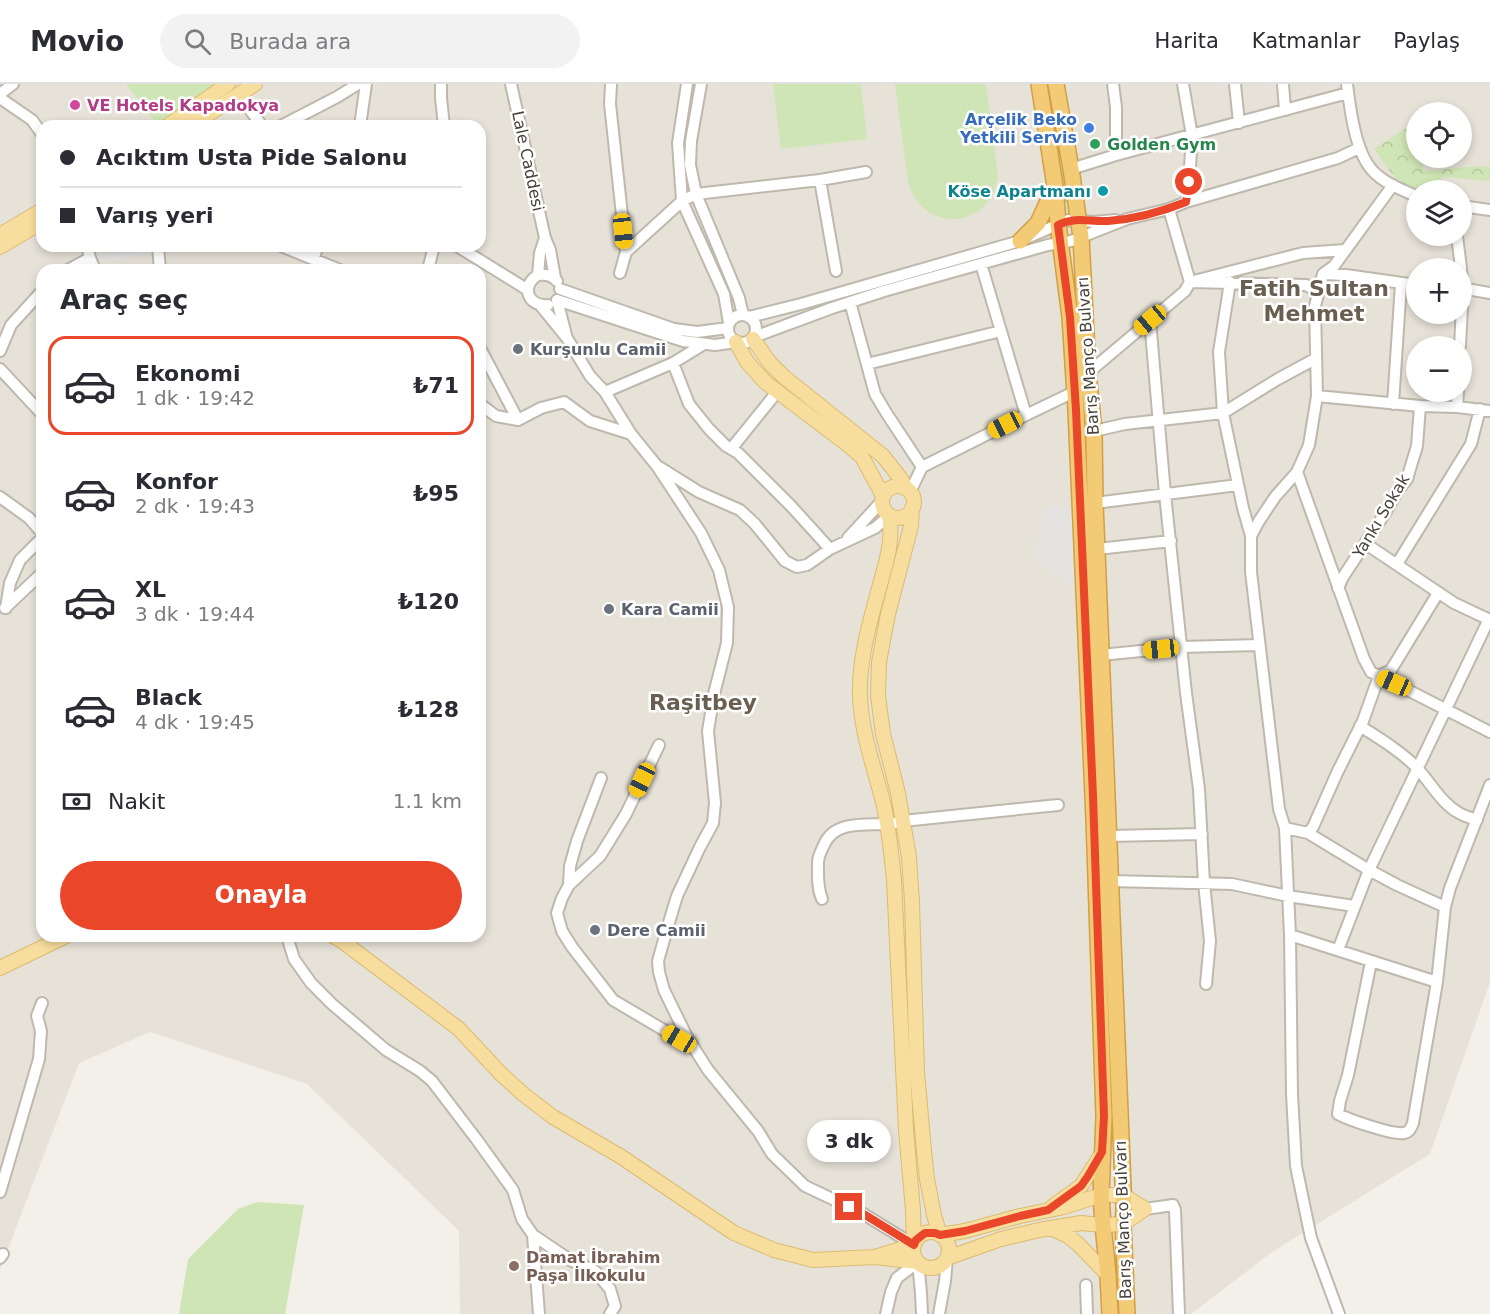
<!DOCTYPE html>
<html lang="tr">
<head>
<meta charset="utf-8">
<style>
	body { margin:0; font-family:"DejaVu Sans",sans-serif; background:#f2f2f3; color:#2b2b33; height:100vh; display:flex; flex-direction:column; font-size:22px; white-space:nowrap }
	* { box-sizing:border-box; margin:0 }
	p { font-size:20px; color:#7c7c81 }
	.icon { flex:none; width:33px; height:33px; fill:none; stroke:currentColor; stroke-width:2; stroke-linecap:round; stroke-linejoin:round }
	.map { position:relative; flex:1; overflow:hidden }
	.sheet { position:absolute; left:36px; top:180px; width:450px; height:678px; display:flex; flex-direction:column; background:#fff; border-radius:18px; box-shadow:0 3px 9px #0003 }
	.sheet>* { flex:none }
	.guide { position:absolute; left:36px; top:36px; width:450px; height:132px; border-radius:18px; box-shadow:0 3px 9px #0003; display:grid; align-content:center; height:132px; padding:0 24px; background:#fff }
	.buttons { position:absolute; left:1406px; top:18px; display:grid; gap:12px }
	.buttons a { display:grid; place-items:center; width:66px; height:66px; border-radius:50%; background:#fff; box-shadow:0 3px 9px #0003; font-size:30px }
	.end { position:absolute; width:27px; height:27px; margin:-14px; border:8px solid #ea472a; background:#fff; box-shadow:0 0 0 3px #fff }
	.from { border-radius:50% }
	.bubble { position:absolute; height:42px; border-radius:21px; background:#fff; box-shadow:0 3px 9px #0003; font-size:20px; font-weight:800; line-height:42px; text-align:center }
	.car { position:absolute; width:18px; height:36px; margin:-18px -9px; border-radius:8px; box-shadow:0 0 4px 2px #0007; background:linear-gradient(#f5c518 24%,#345 0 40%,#f5c518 0 76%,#345 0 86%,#f5c518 0) }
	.guide b { display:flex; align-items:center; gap:21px; height:57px; font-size:22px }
	.guide b+b { border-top:2px solid #e1e1e2 }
	.guide i { width:15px; height:15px; background:#2b2b33 }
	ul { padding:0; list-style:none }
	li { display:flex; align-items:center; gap:18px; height:99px; margin:0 12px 9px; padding:0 12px; border:3px solid transparent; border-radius:18px }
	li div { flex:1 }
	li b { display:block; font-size:22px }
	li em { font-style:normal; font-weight:800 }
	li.current { border-color:#ea472a }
	li>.icon { width:54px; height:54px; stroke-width:1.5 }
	h2 { padding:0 24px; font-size:27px; line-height:72px }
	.pay { display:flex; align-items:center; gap:15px; height:66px; padding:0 24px; font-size:22px }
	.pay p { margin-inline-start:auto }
	.action { display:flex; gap:12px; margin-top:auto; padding:12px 24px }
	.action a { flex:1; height:69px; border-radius:36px; background:#ea472a; color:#fff; font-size:24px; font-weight:800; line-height:69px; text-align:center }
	header { display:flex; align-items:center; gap:36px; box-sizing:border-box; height:84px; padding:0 30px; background:#fff; border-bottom:2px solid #e1e1e2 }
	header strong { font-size:28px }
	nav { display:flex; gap:33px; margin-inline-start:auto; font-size:21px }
	.search { width:420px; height:54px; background:#f2f2f3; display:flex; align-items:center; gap:15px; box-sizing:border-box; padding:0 21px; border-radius:33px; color:#7c7c81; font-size:22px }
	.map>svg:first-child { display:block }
</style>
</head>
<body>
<header>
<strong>Movio</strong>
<div class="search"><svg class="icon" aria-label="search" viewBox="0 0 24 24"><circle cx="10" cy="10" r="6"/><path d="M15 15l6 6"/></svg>Burada ara</div>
<nav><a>Harita</a><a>Katmanlar</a><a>Paylaş</a></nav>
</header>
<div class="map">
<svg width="1490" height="1230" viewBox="0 0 1490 1230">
	<defs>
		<pattern id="grass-dots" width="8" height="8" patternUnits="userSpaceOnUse" patternTransform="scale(1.5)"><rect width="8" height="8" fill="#cfe5b5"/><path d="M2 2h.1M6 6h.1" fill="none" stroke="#b3c69c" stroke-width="1.8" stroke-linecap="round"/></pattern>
		<pattern id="forest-crowns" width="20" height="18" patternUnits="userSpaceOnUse" patternTransform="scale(1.5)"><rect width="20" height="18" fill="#cfe5b5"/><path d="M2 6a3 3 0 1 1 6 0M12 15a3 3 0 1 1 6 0" fill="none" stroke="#b3c69c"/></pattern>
	</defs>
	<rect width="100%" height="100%" fill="#f3f0e9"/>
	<!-- residential -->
	<path fill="#e7e2d8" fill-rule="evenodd" d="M0 0H1490V898L1430 1070 1272 1168 1191 1230H460L459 1147 307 1000 150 948 79 979 0 1186ZM1416 28H1461V74H1416ZM42 42H480V162H42ZM1416 106H1461V152H1416ZM1416 184H1461V230H1416ZM42 186H480V852H42ZM1416 262H1461V308H1416Z"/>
	<!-- grass -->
	<path fill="url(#grass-dots)" d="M1046 0H1053L1074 128 1063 129Z"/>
	<!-- forest -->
	<path fill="url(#forest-crowns)" d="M1414 39 1416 49V74H1421L1424 87 1478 82 1490 83V97L1442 93 1440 106C1432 106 1422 108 1415 106 1396 101 1385 79 1374 65Z"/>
	<!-- green -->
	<path fill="#cfe5b5" d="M126 0H217L156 39Z
		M773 0H861L867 55 781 65Z
		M895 0H986L998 92C991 147 920 150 908 97Z
		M257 1118 304 1121 285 1230H179L188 1175 238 1125Z"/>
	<!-- parking -->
	<path fill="#e5e3e1" d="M93 162H149L150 170 100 178Z
		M1075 421 1080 509 1034 474 1045 424Z"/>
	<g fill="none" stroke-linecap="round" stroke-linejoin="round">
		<!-- minor casing -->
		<g stroke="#beb8ad" stroke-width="14">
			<path id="minor" d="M441 0V14L444 42
				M511 0 545 154 550 166 555 194
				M611 0 610 20 626 168 620 189
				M687 0 678 59 682 117 724 210 729 239
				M701 0 691 57 690 81 696 110 739 214 743 231
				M1183 0 1192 52 1189 98 1186 118
				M1235 0 1239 39
				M1283 0 1285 26
				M1347 0C1350 24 1355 67 1372 86 1382 98 1402 106 1416 112
				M0 10 13 0
				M239 11 262 42
				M0 14 32 36 42 50
				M281 42 337 13 358 0
				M360 42 366 0
				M1116 71 1348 9
				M1071 85 1116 71V23L1113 0
				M820 96 836 187
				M1461 122 1490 126
				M1169 125 1190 198 1306 201 1319 208
				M1457 152 1461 184
				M545 154 540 169 538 191C520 202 528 223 548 221
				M87 162 90 174 95 186
				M158 162 160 186
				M281 162 340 186
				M457 162 528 206
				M626 168 682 117 696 110 820 96 866 88
				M313 175 318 162
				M981 180 1026 331
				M68 186 90 174
				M428 186 434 162
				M1323 190 1346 191 1416 201
				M538 191C546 190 552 191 557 197
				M1230 198 1219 268 1223 329 1243 424 1251 452
				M1461 204 1490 209
				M560 205 674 245 697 248 728 244
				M557 216 683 257 715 261 736 258
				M557 216 566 251
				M850 218 875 310 887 330 922 383
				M541 222 567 254 590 292 605 308 631 350 657 382 701 449 719 486 728 523 727 559 714 610 708 647 715 719 713 739 700 763 677 812 667 845 658 877 659 888 664 906 687 953 708 986 758 1047 772 1070 805 1102 862 1129 914 1161
				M728 245a14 14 0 1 1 28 0a14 14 0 1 1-28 0Z
				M749 233 801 220 1020 157 1068 136 1094 138 1115 136
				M1150 236 1165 410 1186 609 1199 705 1204 799 1210 857 1206 900
				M754 253 832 224 884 207 1048 161 1071 157 1127 135 1169 125 1186 118 1338 74 1359 64
				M1460 262 1463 204 1461 186
				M480 264 518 336
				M0 267 11 241 42 207
				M673 279 689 320 709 345 726 362 738 369 791 422 830 465
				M867 280 1001 247
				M0 285 42 330
				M1088 289 1185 207 1190 198 1303 169 1345 166
				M605 308 673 279 704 260
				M1317 312 1420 322 1457 323 1490 327
				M480 320 496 332 518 336 541 324 564 318 590 337 631 350
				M1393 320 1401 200
				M1457 323 1458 308
				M1094 347 1125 340 1223 329 1278 295 1315 275
				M731 365 777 308
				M659 383 699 408 740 426 755 440 785 477 797 483 807 481 830 465 875 444 889 432
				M1297 388 1364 575 1371 588 1394 599 1490 648
				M910 408 922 383 1026 331 1074 308
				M0 413 29 434 42 449
				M1095 419 1238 401
				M848 454 882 417
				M1366 460 1454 519 1490 536
				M1097 465 1171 457
				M1397 480 1471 360 1480 325
				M1338 504 1343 493 1385 429 1398 406 1407 395 1417 362 1420 322
				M5 524 42 489
				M6 524 10 499 20 476 42 454
				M1101 571 1181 563 1259 561
				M1360 642C1379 654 1402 668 1417 684 1431 699 1441 719 1459 729 1464 732 1471 734 1477 736
				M601 694 577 757 570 782 569 801 562 814 557 829 562 847 572 863 613 916 679 955 692 960
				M1285 744 1308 749 1369 786 1397 801 1445 823
				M1308 749 1313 743 1337 689 1363 637 1379 592 1391 586 1438 509
				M1108 752 1202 750
				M1110 797 1232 800 1288 812 1354 822
				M569 801 600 772 626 730 659 661
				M822 815C817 804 818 791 818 779 818 772 821 767 824 761 834 737 863 741 885 740 891 740 897 739 903 737L1058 721
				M1290 851 1437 898
				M287 852 294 875 311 899 332 920 386 966 420 987 432 997 477 1056 513 1106 522 1135 533 1151 539 1230
				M1338 866 1369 786 1489 535
				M1371 878 1348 991 1340 1017 1338 1030C1349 1036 1393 1051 1404 1049 1410 1048 1411 1044 1413 1039L1437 898 1445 823 1450 804 1490 701
				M0 1108 39 975 41 947 37 932 42 919
				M1145 1125 1173 1121 1175 1126 1179 1230
				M533 1151 570 1176 595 1187 610 1205 615 1222 610 1230
				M0 1174 3 1170
				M1086 1201 1087 1230
				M886 1230 891 1208 897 1194 918 1178 921 1209 922 1230
				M939 1230 945 1197 947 1174
				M1339 1230 1311 1154 1296 1082 1292 1010 1290 851 1285 744 1279 725 1251 488V452L1259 437 1275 413 1297 388 1309 361 1317 312 1315 222 1323 190 1334 182 1393 101"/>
		</g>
		<!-- major casing -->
		<g stroke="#dbbb70" stroke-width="16">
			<path id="major" d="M167 42 228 0
				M190 42 255 0
				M0 151 42 126
				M0 163 42 138
				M753 255 770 279 784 293 883 372 901 395 906 405
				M736 258 747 278 765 298 848 361 862 373 883 412
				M882 418a16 16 0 1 1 32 0a16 16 0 1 1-32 0Z
				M912 424 911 442 888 530 879 578 878 612 883 650 898 709 909 773 912 818 917 988 924 1067 927 1095 934 1131 940 1151 965 1147 1020 1132 1064 1123 1101 1111H1123L1145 1125 1123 1140 1103 1141 1081 1139 1039 1146 1001 1155 947 1174
				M333 852 342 857 459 945 500 989 523 1010 553 1033 620 1072 734 1149 774 1166 813 1176 875 1173 918 1178
				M0 884 66 852
				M1052 1123 1081 1102 1103 1068
				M1051 1144 1068 1152 1078 1160 1108 1191
				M913 1166a18 18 0 1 1 36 0a18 18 0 1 1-36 0Z
				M875 1173 914 1161 913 1126 906 1046 894 796C891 769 889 741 882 714 873 680 861 647 860 611 859 576 869 541 878 508 885 481 894 459 889 432"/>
		</g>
		<!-- highway casing -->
		<g stroke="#d29f45" stroke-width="18">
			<path id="highway" d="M1039 0 1055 102 1058 140 1070 233 1076 326 1094 735 1104 1032 1101 1111 1103 1141 1108 1191 1110 1230
				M1056 0 1071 85 1081 153 1088 289 1094 347 1095 419 1124 1126 1123 1140 1127 1230
				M1020 157 1038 139 1055 102"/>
		</g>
		<!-- minor -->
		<use href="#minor" stroke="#fff" stroke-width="10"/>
		<!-- major -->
		<use href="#major" stroke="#f7de9f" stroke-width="14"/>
		<!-- highway -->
		<use href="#highway" stroke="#f3ca75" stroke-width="15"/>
	</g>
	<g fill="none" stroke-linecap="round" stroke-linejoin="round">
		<!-- route -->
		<path stroke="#ea472a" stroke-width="8" d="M849 1123 862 1129 914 1161 916 1156 925 1149H935L940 1151 965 1147 1020 1132 1048 1126 1081 1102 1088 1092 1102 1068 1104 1032 1093 712 1076 326 1070 233 1058 141C1076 132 1089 138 1108 137 1135 135 1161 128 1186 118L1189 98"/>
	</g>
	<!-- markers -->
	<circle fill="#d1479c" stroke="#fff" stroke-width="2" cx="75" cy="21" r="6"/>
	<circle fill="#3f7fe0" stroke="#fff" stroke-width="2" cx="1089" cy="44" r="6"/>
	<circle fill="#2e9e5b" stroke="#fff" stroke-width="2" cx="1095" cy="60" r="6"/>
	<circle fill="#0f9aa8" stroke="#fff" stroke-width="2" cx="1103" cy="107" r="6"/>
	<g fill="#6b7280" stroke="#fff" stroke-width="2">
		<circle cx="518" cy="265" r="6"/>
		<circle cx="609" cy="525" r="6"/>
		<circle cx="595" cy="846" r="6"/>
	</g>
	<circle fill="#8d6e63" stroke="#fff" stroke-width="2" cx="514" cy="1182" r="6"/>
	<g text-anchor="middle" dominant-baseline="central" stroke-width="5" stroke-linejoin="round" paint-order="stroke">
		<!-- hotel labels -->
		<g font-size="16" font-weight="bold" fill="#b23c85" stroke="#fff" text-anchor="start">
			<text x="87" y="21">VE Hotels Kapadokya</text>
		</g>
		<!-- shop labels -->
		<g font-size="16" font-weight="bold" fill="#366cbe" stroke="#fff" text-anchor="end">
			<text x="1077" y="35">Arçelik Beko<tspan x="1077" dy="18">Yetkili Servis</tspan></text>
		</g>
		<!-- leisure labels -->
		<g font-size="16" font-weight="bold" fill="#27864d" stroke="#fff" text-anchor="start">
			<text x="1107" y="60">Golden Gym</text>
		</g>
		<!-- street labels -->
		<g font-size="16" fill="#474138" stroke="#fff">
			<text transform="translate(528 77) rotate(78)">Lale Caddesi</text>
			<text transform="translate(1088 272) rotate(-94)">Barış Manço Bulvarı</text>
			<text transform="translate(1381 432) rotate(-59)">Yankı Sokak</text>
			<text transform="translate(1123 1136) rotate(-92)">Barış Manço Bulvarı</text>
		</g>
		<!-- culture labels -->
		<g font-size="16" font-weight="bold" fill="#0d838f" stroke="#fff" text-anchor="end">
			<text x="1091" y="107">Köse Apartmanı</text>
		</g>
		<!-- worship labels -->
		<g font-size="16" font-weight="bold" fill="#5b616d" stroke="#fff" text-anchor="start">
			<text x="530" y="265">Kurşunlu Camii</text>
			<text x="621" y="525">Kara Camii</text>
			<text x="607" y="846">Dere Camii</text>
		</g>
		<!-- education labels -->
		<g font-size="16" font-weight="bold" fill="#785e54" stroke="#fff" text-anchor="start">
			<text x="526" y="1173">Damat İbrahim<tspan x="526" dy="18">Paşa İlkokulu</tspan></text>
		</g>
		<!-- district labels -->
		<g font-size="22" font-weight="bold" fill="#695f50" stroke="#fff">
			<text x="1314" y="204">Fatih Sultan<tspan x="1314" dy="25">Mehmet</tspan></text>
			<text x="703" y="618">Raşitbey</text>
		</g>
	</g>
</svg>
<div class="buttons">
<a><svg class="icon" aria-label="locate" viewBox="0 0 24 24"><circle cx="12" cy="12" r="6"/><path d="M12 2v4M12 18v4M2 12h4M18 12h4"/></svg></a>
<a><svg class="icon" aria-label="layers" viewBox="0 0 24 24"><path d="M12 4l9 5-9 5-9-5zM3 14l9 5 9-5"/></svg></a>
<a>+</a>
<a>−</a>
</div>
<i class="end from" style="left:1189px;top:98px"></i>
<i class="end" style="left:849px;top:1123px"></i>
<div class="bubble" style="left:807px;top:1036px;width:84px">3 dk</div>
<i class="car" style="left:623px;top:147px;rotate:174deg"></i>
<i class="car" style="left:1150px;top:236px;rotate:230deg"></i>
<i class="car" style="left:1005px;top:341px;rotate:243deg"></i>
<i class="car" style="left:1161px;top:565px;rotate:264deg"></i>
<i class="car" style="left:1394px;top:599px;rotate:294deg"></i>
<i class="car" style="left:642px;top:696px;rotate:205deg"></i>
<i class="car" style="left:679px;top:955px;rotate:300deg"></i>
<div class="guide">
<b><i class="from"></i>Acıktım Usta Pide Salonu</b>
<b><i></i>Varış yeri</b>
</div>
<section class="sheet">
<h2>Araç seç</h2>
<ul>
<li class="current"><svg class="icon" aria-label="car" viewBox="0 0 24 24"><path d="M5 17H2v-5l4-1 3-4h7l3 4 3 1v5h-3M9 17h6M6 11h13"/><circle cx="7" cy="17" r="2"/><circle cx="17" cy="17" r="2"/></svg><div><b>Ekonomi</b><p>1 dk · 19:42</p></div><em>₺71</em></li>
<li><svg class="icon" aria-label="car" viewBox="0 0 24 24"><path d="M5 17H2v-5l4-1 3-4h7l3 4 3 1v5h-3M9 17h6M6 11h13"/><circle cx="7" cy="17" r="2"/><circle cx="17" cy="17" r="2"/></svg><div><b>Konfor</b><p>2 dk · 19:43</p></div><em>₺95</em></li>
<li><svg class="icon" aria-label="car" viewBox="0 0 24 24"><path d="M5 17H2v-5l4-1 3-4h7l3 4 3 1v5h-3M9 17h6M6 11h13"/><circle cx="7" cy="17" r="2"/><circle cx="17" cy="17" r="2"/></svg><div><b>XL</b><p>3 dk · 19:44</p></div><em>₺120</em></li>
<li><svg class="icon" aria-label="car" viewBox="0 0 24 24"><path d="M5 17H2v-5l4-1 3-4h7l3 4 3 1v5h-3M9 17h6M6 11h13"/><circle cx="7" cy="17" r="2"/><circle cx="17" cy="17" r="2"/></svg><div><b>Black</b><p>4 dk · 19:45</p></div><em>₺128</em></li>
</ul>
<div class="pay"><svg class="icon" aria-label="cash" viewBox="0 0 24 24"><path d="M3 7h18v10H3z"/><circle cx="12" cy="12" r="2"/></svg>Nakit<p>1.1 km</p></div>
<div class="action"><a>Onayla</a></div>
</section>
</div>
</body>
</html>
